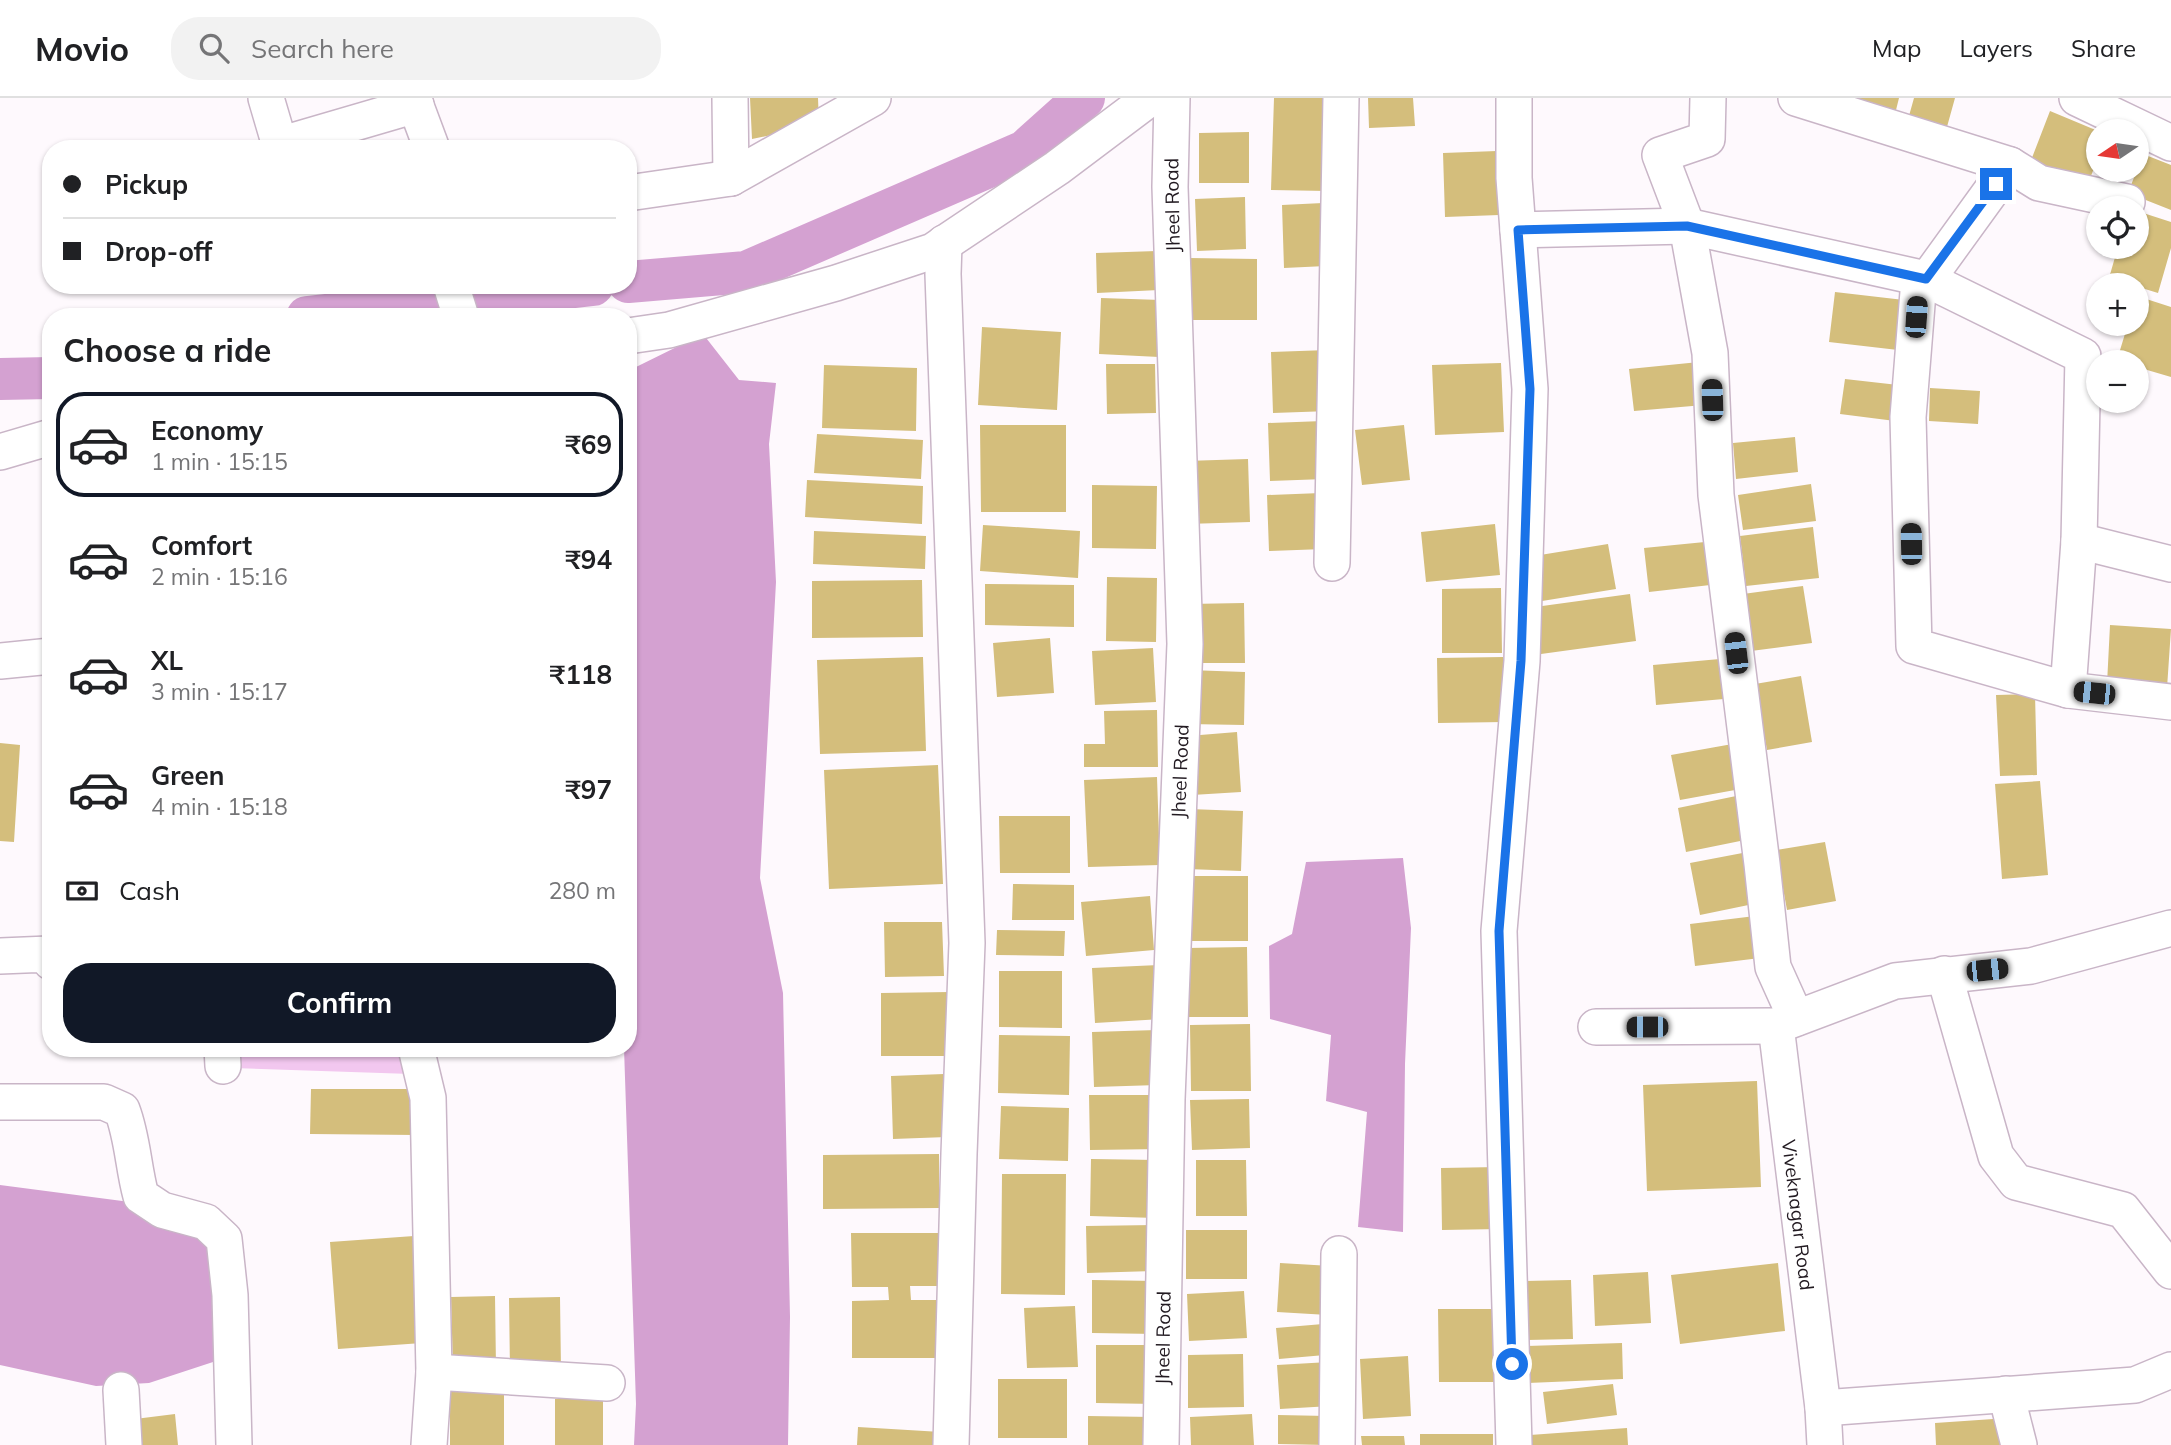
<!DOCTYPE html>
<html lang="en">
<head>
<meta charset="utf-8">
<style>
	body { margin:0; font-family:Mulish,sans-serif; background:#f2f2f2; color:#202124; height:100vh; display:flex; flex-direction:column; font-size:26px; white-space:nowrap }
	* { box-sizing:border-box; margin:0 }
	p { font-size:23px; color:#757577 }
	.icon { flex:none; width:38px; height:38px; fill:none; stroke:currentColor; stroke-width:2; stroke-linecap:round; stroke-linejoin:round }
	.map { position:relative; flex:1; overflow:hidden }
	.sheet { position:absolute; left:42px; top:210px; width:595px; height:749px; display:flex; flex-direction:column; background:#fff; border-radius:28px; box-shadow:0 2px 5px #0004 }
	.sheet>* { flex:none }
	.hud { position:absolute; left:42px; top:42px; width:595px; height:154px; border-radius:28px; box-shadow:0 2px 5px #0004; display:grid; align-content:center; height:154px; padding:0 21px; background:#fff }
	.needle { width:46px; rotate:257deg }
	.tools { position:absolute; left:2086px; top:21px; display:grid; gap:14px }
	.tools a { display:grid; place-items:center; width:63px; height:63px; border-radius:50%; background:#fff; box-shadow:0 2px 5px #0004; font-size:35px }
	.end { position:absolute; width:32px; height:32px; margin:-16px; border:9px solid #1a73e8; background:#fff; box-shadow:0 0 0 4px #fff }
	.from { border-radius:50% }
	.car { position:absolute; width:21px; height:42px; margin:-21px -10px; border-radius:9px; box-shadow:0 0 5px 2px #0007; background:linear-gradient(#222 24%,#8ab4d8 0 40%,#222 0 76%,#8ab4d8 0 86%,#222 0) }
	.hud b { display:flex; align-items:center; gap:24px; height:66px; font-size:26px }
	.hud b+b { border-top:2px solid #e0e0e0 }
	.hud i { width:18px; height:18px; background:#202124 }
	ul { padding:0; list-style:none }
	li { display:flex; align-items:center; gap:21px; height:105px; margin:0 14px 10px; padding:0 7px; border:4px solid transparent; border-radius:28px }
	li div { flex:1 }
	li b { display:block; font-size:26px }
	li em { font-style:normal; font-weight:700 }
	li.on { border-color:#111827 }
	li>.icon { width:63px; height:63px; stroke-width:1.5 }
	h2 { padding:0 21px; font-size:32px; line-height:84px }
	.pay { display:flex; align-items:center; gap:18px; height:77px; padding:0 21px; font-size:26px }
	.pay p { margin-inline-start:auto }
	.cta { display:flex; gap:14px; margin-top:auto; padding:14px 21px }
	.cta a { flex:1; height:80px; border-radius:28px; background:#111827; color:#fff; font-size:28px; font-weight:700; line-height:80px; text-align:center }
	header { display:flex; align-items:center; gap:42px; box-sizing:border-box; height:98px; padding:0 35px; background:#fff; border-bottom:2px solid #e0e0e0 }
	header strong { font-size:33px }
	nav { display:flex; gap:38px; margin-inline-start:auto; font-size:24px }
	.search { width:490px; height:63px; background:#f2f2f2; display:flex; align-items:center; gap:18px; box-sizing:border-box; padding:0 24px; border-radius:28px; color:#757577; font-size:26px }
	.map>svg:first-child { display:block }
</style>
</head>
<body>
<header>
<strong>Movio</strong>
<div class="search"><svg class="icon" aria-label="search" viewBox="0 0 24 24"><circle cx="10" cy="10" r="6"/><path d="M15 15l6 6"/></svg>Search here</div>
<nav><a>Map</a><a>Layers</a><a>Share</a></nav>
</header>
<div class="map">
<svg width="2171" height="1347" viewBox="0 0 2171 1347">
	<rect width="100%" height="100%" fill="#fef9fd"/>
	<!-- green -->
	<path fill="#f2c7ef" d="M232 950H407L411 976 232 970Z"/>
	<!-- water -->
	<path fill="#d4a1d1" d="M703 236 739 282 776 285 769 346 776 484 760 780 783 895 790 1219 788 1347H634L636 1306 624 950H628V558L633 432 634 270Z
		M1403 760 1411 830 1405 966 1403 1134 1358 1129 1367 1014 1326 1003 1331 937 1270 921 1269 848 1292 836 1306 764Z
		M0 1087 130 1104 210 1124 227 1194 213 1264 149 1285 96 1288 0 1267Z"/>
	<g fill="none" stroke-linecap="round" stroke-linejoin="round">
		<!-- canal -->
		<path stroke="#d4a1d1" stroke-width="42" d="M628 184 746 174 1025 53 1084 0
			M307 219 593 187
			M0 281 51 280"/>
	</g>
	<!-- building -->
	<path fill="#d4be7c" d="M750 0H818L819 27 752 41Z
		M1274 0H1330L1327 93 1271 92Z
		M1368 0H1413L1415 28 1369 30Z
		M1848 0H1899L1895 16Z
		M1914 0H1955L1945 36 1907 25Z
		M2050 13 2098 33V60L2087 88 2030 65Z
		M1249 34V85H1199V35Z
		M1497 53 1499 117 1445 119 1443 55Z
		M2143 56 2171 67V112L2128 95Z
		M1245 99 1246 151 1197 153 1195 101Z
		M1323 105 1326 168 1284 170 1282 107Z
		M2137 113 2171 124V150L2158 195 2109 180 2118 149H2137Z
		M1157 153 1159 192 1097 195 1096 155Z
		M1189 160 1257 161V222H1189Z
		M1835 194 1904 202 1898 252 1829 244Z
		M2137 198 2171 209V279L2137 269V264L2117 262 2128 226H2137Z
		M1101 200 1161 202 1159 259 1099 256Z
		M982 229 1061 234 1057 312 978 307Z
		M1328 252 1330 313 1273 315 1271 254Z
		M1699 264 1704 307 1634 313 1629 271Z
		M1501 265 1504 334 1435 337 1432 267Z
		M1106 266H1155L1156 315 1107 316Z
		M824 267 917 270 916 333 822 330Z
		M1845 281 1907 288 1903 324 1840 316Z
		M1930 290 1980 293 1978 326 1929 323Z
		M1323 323 1325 381 1270 383 1268 325Z
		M980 327H1066V414H981Z
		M1404 327 1410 382 1362 387 1355 332Z
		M817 336 923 342 921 381 814 375Z
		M1795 339 1798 374 1736 381 1733 345Z
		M1248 361 1250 424 1187 426 1185 363Z
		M807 382 923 388 922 426 805 419Z
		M1811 386 1816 423 1743 432 1738 397Z
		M1092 387 1157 388 1156 451 1092 450Z
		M1321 395 1324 451 1269 453 1267 397Z
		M1495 426 1500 477 1426 484 1421 434Z
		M983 427 1080 433 1078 480 980 473Z
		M1813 429 1819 480 1746 488 1740 438Z
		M814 433 926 438 925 471 813 466Z
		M1715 443 1719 486 1649 494 1644 450Z
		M1608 446 1616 491 1542 503 1534 458Z
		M1107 479 1157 480 1156 544 1106 543Z
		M922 482 923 539 812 540V483Z
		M985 486 1074 487V529L985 527Z
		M1803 488 1812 545 1751 553 1743 496Z
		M1501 490 1502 555H1442V491Z
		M1630 496 1636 543 1541 556 1535 509Z
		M1244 505 1245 565H1190L1189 506Z
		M2110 527 2171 531 2167 590 2107 586Z
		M1050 540 1054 595 997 599 993 545Z
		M1153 550 1156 604 1095 607 1092 553Z
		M923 559 926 653 820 656 817 562Z
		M1503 559 1504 624 1438 625 1437 560Z
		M1731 560 1735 600 1656 607 1653 567Z
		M1189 572 1245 574 1244 627 1188 626Z
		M1801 578 1812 644 1767 652 1755 586Z
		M2035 596 2037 677 2000 678 1996 597Z
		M1157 612 1158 669H1084V646H1105L1104 613Z
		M1237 634 1241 694 1192 697 1188 638Z
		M0 645 20 647 14 744 0 743Z
		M1738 645 1746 690 1680 702 1671 657Z
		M938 667 943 786 829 791 824 672Z
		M1157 679 1160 767 1088 769 1084 682Z
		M2040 683 2048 777 2002 781 1995 686Z
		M1741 697 1750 741 1686 754 1678 710Z
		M1189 711 1243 713 1241 773 1187 771Z
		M999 718H1070V775H1000Z
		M1825 744 1836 803 1787 812 1776 752Z
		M1753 753 1763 804 1700 817 1690 765Z
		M1186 778H1248V843H1187Z
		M1013 786 1074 787V822H1012Z
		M1150 798 1154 852 1086 858 1081 804Z
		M1755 818 1760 860 1695 868 1690 826Z
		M884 824H942L944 878 885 879Z
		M997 832 1065 833 1064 858 996 857Z
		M1247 849 1248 919H1188L1187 850Z
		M1159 867 1162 921 1095 925 1092 870Z
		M999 873H1062V930L999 929Z
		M950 894V958H881V895Z
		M1250 926 1251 993H1191L1190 927Z
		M1157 932 1158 987 1094 989 1092 934Z
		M999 937 1070 938 1069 997 998 995Z
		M83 950H164V952L84 958Z
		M944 976 947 1039 893 1041 891 978Z
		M1757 983 1761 1089 1647 1093 1643 987Z
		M311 991H416V1037L310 1036Z
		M1089 997H1161L1162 1051 1090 1052Z
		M1249 1001 1250 1050 1192 1052 1190 1002Z
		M1001 1008 1069 1010 1068 1063 999 1061Z
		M939 1056V1110L823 1111V1057Z
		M1091 1061 1157 1062 1156 1120 1090 1118Z
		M1196 1062H1246L1247 1118H1196Z
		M1499 1069 1500 1131 1442 1132 1441 1070Z
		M1002 1076H1066L1065 1197 1001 1196Z
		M1154 1127V1173L1087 1175 1086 1128Z
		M1186 1132H1247V1181H1186Z
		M851 1135H943V1188H910L911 1202H943V1260H852V1203L889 1202 888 1189H852Z
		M414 1138 422 1245 338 1251 330 1144Z
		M1280 1165 1331 1168 1328 1217 1277 1214Z
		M1778 1165 1785 1233 1680 1246 1671 1177Z
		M1648 1174 1651 1225 1595 1228 1593 1177Z
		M1092 1182 1157 1183 1156 1236 1092 1235Z
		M1571 1182 1573 1241 1527 1242 1525 1183Z
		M1244 1193 1247 1240 1189 1243 1187 1196Z
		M495 1198 496 1270 453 1271 451 1199Z
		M560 1199 561 1273 510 1274 509 1200Z
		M1075 1208 1078 1269 1027 1270 1024 1210Z
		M1438 1211H1494V1284H1439Z
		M1323 1226 1325 1257 1279 1261 1276 1230Z
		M1622 1245 1623 1281 1528 1285 1527 1248Z
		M1096 1247H1156V1306L1096 1305Z
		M1243 1256 1244 1309 1188 1310V1257Z
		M1408 1258 1411 1318 1363 1321 1360 1261Z
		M1329 1264 1331 1308 1280 1311 1277 1267Z
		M450 1280H504V1347H450Z
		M998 1281H1067V1340H998Z
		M1613 1286 1617 1317 1547 1326 1543 1294Z
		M555 1301H603V1347H555Z
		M175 1316 178 1347H137L135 1321Z
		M1252 1316 1254 1347H1191L1190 1319Z
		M1278 1317 1327 1318 1326 1347 1278 1346Z
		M1088 1318 1153 1319V1347H1088Z
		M2008 1320 2010 1347H1936L1935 1325Z
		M858 1329 941 1334 940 1347H857Z
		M1627 1330 1628 1347H1531L1530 1337Z
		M1420 1336H1493V1347H1420Z
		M1361 1338H1404L1405 1347H1362Z"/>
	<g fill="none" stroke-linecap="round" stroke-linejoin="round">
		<!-- street casing -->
		<g stroke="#c9b5c7" stroke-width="38">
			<g id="street">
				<path d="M266 0 281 51"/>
				<path d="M413 0 432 51"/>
				<path d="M730 0 731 80"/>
				<path d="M1708 0 1707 41 1660 57 1687 128 1710 255 1716 397 1762 766 1773 869 1796 920"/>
				<path d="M1796 0 2010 67 1918 194 1908 319 1914 548 2068 592 2171 604"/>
				<path d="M2077 0 2171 45"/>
				<path d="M279 47 416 7"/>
				<path d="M2010 67 2039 85 2127 104"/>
				<path d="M628 95 731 80 873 0"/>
				<path d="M1518 132 1687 128 1926 181 2083 258 2079 443 2068 592"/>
				<path d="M944 145 943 176 967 845 959 1056 951 1347"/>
				<path d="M451 187 461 219"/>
				<path d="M628 238 669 232 836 185 933 153 1057 70 1150 0"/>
				<path d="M0 354 51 339"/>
				<path d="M2079 443 2171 466"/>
				<path d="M1332 465 1341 0"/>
				<path d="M0 563 51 558"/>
				<path d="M0 858 49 856 51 864"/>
				<path d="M1944 876 1996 1058 2016 1084 2123 1112 2171 1173"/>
				<path d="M1596 929 1776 928"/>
				<path d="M222 950 223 968"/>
				<path d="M416 950 428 1000 434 1274 429 1347"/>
				<path d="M0 1004H104L122 1012C133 1041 133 1069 141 1098L162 1112 206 1124 224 1141 230 1197 234 1347"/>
				<path d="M434 1274 607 1285"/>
				<path d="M121 1292 124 1347"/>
				<path d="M2006 1296 2019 1347"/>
				<path d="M1823 1310 2135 1287 2171 1272"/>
				<path id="s1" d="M1161 1347 1167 1001 1185 546 1170 89 1172 0"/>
				<path d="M1337 1347 1339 1156"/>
				<path d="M1514 1347 1499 833 1522 563 1530 291 1514 80V0"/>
				<path d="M1825 1347 1823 1310 1776 928 1895 883 2031 868 2171 830"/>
			</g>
		</g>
		<!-- street -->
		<use href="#street" stroke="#fff" stroke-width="35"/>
	</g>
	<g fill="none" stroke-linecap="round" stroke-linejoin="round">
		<!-- route -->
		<path stroke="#1a73e8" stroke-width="9" d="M1512 1266 1499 833 1521 563 1529 319 1530 291 1518 132 1687 128 1926 181 1996 86"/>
	</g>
	<g text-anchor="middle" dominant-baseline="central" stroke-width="7" stroke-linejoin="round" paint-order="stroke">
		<!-- street labels -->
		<g font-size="19" fill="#221a21" stroke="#fff">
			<text transform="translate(1172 107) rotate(-91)">Jheel Road</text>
			<text stroke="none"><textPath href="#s1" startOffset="674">Jheel Road</textPath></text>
			<text transform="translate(1798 1117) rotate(83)">Viveknagar Road</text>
			<text stroke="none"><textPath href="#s1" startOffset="107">Jheel Road</textPath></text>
		</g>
	</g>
</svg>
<div class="tools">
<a><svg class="needle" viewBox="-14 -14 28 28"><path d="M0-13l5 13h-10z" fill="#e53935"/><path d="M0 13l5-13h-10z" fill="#757577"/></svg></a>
<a><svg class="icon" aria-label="locate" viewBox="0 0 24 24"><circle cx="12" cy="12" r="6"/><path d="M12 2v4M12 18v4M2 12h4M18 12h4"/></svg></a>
<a>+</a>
<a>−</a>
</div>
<i class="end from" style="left:1512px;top:1266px"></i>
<i class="end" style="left:1996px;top:86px"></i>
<i class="car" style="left:1916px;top:219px;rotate:4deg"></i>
<i class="car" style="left:1712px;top:302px;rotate:358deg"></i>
<i class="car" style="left:1911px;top:446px;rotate:359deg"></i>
<i class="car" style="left:1736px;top:555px;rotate:353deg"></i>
<i class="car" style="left:2094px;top:595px;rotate:276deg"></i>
<i class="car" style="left:1987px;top:872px;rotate:84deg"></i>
<i class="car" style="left:1647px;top:929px;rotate:270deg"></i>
<div class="hud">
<b><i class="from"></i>Pickup</b>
<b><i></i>Drop-off</b>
</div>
<section class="sheet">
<h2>Choose a ride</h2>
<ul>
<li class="on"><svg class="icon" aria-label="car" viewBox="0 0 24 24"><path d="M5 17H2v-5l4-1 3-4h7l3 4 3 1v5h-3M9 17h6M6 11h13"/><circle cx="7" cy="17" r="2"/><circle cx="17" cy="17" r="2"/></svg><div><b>Economy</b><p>1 min · 15:15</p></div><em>₹69</em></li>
<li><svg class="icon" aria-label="car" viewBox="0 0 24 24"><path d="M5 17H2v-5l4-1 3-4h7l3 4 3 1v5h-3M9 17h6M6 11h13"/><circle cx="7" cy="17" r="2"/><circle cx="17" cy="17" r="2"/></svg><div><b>Comfort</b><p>2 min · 15:16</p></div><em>₹94</em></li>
<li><svg class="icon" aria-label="car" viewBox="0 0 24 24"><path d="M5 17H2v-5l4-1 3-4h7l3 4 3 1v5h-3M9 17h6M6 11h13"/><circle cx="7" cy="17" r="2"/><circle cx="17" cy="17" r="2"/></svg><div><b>XL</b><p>3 min · 15:17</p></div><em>₹118</em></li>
<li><svg class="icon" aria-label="car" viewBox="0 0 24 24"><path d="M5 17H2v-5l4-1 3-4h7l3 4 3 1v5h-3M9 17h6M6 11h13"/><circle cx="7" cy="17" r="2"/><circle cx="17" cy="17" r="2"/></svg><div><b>Green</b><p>4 min · 15:18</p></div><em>₹97</em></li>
</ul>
<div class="pay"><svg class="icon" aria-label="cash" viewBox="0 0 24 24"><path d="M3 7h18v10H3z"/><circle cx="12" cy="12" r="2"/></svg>Cash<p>280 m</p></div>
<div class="cta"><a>Confirm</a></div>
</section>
</div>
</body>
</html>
